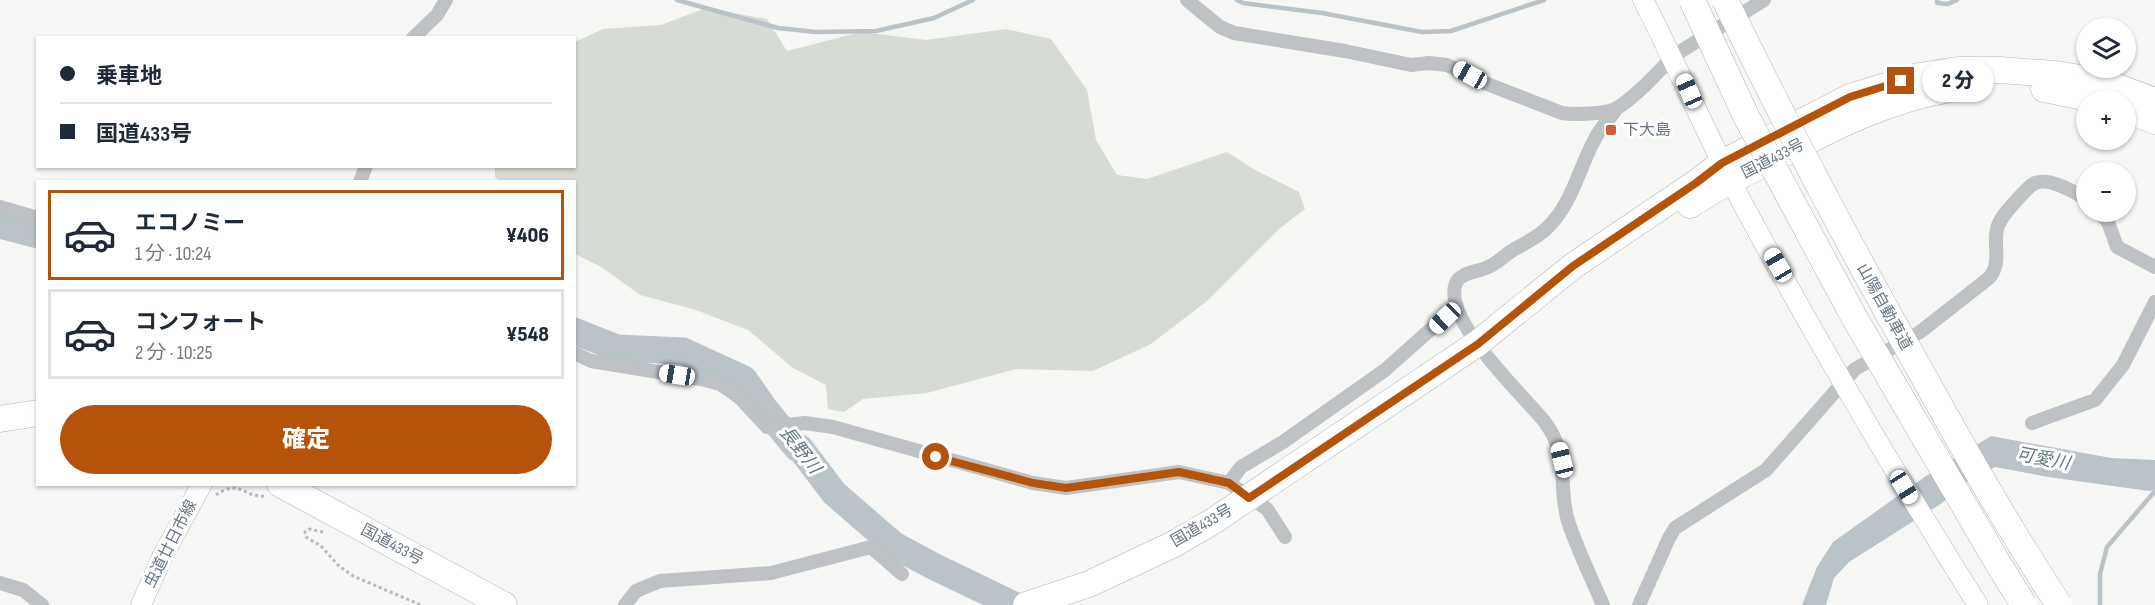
<!DOCTYPE html>
<html lang="ja">
<head>
<meta charset="utf-8">
<style>
	body { margin:0; font-family:"Sofia Sans Condensed","Noto Sans JP",sans-serif; background:#f2f2f3; color:#1f2937; height:100vh; display:flex; flex-direction:column; font-size:22px; white-space:nowrap }
	* { box-sizing:border-box; margin:0 }
	p { font-size:20px; color:#747a83 }
	.icon { flex:none; width:33px; height:33px; fill:none; stroke:currentColor; stroke-width:2; stroke-linecap:round; stroke-linejoin:round }
	.map { position:relative; flex:1; overflow:hidden }
	.side { position:absolute; left:36px; top:180px; width:540px; height:306px; display:flex; flex-direction:column; background:#fff; border-radius:0px; box-shadow:0 2px 4px #0004 }
	.side>* { flex:none }
	.hud { position:absolute; left:36px; top:36px; width:540px; height:132px; border-radius:0px; box-shadow:0 2px 4px #0004; display:grid; align-content:center; height:132px; padding:0 24px; background:#fff }
	.controls { position:absolute; left:2076px; top:18px; display:grid; gap:12px }
	.controls a { display:grid; place-items:center; width:60px; height:60px; border-radius:50%; background:#fff; box-shadow:0 2px 4px #0004; font-size:30px }
	.end { position:absolute; width:27px; height:27px; margin:-14px; border:8px solid #b45309; background:#fff; box-shadow:0 0 0 3px #fff }
	.from { border-radius:50% }
	.bubble { position:absolute; height:42px; border-radius:21px; background:#fff; box-shadow:0 2px 4px #0004; font-size:20px; font-weight:800; line-height:42px; text-align:center }
	.car { position:absolute; width:18px; height:36px; margin:-18px -9px; border-radius:8px; box-shadow:0 0 4px 2px #0007; background:linear-gradient(#fff 24%,#345 0 40%,#fff 0 76%,#345 0 86%,#fff 0) }
	.hud b { display:flex; align-items:center; gap:21px; height:57px; font-size:22px }
	.hud b+b { border-top:2px solid #e0e1e3 }
	.hud i { width:15px; height:15px; background:#1f2937 }
	ul { padding:10px 0 0; list-style:none }
	li { display:flex; align-items:center; gap:18px; height:90px; margin:0 12px 9px; padding:0 12px; border:3px solid #e0e1e3; border-radius:0px }
	li div { flex:1 }
	li b { display:block; font-size:22px }
	li em { font-style:normal; font-weight:800 }
	li.selected { border-color:#b45309 }
	li>.icon { width:54px; height:54px; stroke-width:1.5 }
	.button { display:flex; gap:12px; margin-top:auto; padding:12px 24px }
	.button a { flex:1; height:69px; border-radius:36px; background:#b45309; color:#fff; font-size:24px; font-weight:800; line-height:69px; text-align:center }
	.map>svg:first-child { display:block }
</style>
</head>
<body>
<div class="map">
<svg width="2155" height="605" viewBox="0 0 2155 605">
	<rect width="100%" height="100%" fill="#f6f6f4"/>
	<!-- green -->
	<path fill="#d6dbd3" d="M706 8 767 19 787 51 861 32 926 40 1006 29 1051 39 1087 90 1096 140 1117 175 1147 179 1227 152 1255 170 1299 192 1305 209 1279 229 1207 301 1151 344 1093 371 1016 369 927 393 863 399 844 412 828 409 826 385 793 368 748 330 696 310 640 295 603 268 575 254 574 182 500 181 495 177V167L574 166 575 42 603 29 661 25Z"/>
	<!-- water -->
	<path fill="#b9c3c8" d="M1991 436 2111 458 2155 460V490L2149 491 2048 477 1995 467 1964 484 1942 503 1849 562 1834 578 1826 605H1802L1817 567 1833 542 1926 476Z"/>
	<g fill="none" stroke-linecap="round" stroke-linejoin="round">
		<!-- stream -->
		<path stroke="#b9c3c8" stroke-width="4.5" d="M677 0 778 28 816 32 876 31 934 18 973 0
			M1237 0 1243 3 1322 13 1422 32 1451 31 1544 0
			M1937 0V3L1948 4 1957 0
			M2100 605V574L2107 547 2155 491"/>
		<!-- river -->
		<path stroke="#b9c3c8" stroke-width="27" d="M0 225 38 235
			M574 331 617 348 683 351 744 379 765 409 797 448H800L834 493 894 545 933 566 1014 605"/>
		<!-- secondary casing -->
		<g stroke="#b3b7bb" stroke-width="21">
			<path id="secondary" d="M1643 0C1679 69 1709 140 1745 208 1818 343 1896 475 1978 605
				M141 605 162 557 202 484"/>
		</g>
		<!-- highway casing -->
		<g stroke="#b1b5b8" stroke-width="27">
			<path id="highway" d="M2044 89 2099 100
				M2126 110 2155 121
				M1690 205C1718 186 1749 171 1779 156 1834 127 1889 99 1951 89
				M0 419 38 413
				M280 484 504 605
				M1026 605 1089 584 1174 544 1215 520 1478 343 1573 266 1696 183 1722 163 1850 97 1919 76 1958 70H1999L2055 74 2101 81 2155 101"/>
		</g>
		<!-- path -->
		<path stroke="#b8bbbd" stroke-width="3" stroke-dasharray="3 3" stroke-linecap="butt" d="M216 495C241 478 243 498 266 496
			M323 532 309 529 305 532 306 537 321 546 339 566 353 576 421 605"/>
		<!-- street -->
		<path stroke="#bec2c5" stroke-width="14" d="M1187 0 1220 27 1234 33 1345 51 1411 65 1429 63 1447 65 1482 82 1562 113C1574 115 1607 114 1617 108 1634 98 1660 71 1673 56L1764 0
			M413 38 437 15 446 0
			M360 182 366 166
			M0 207 38 218
			M2099 212 2108 222 2117 247 2155 267
			M574 353 591 361 701 379 720 384 739 397 767 427 805 423 833 427 1033 483 1066 488 1179 472 1229 483 1241 467 1283 442 1385 370 1457 306
			M2032 423 2095 400 2123 365 2155 302
			M1229 483 1267 509 1285 537
			M0 583 23 590 42 605
			M625 605 636 591 660 581 771 573 871 547 902 574
			M1603 605C1591 577 1577 549 1568 521 1557 483 1571 456 1544 421 1523 395 1441 319 1456 283 1461 272 1478 272 1488 267 1496 264 1503 257 1510 252 1522 244 1538 238 1548 227 1573 203 1580 164 1597 135 1603 126 1610 118 1616 109
			M1639 605 1669 538 1675 528 1766 470 1855 369 1920 332 1989 278C2002 263 1993 246 1997 229 1999 219 2008 210 2015 202 2021 196 2027 187 2035 183 2050 177 2074 192 2086 199"/>
		<!-- secondary -->
		<use href="#secondary" stroke="#fff" stroke-width="20"/>
		<!-- highway -->
		<use href="#highway" stroke="#fff" stroke-width="26"/>
		<!-- highway-bridge casing -->
		<g stroke="#b1b5b8" stroke-width="27" stroke-linecap="butt">
			<path id="highway-bridge" d="M1692 0 1747 118 1854 317 1999 565 2024 605
				M1725 0C1786 125 1851 249 1920 370 1964 450 2009 529 2059 605"/>
		</g>
		<!-- highway-bridge -->
		<use href="#highway-bridge" stroke="#fff" stroke-width="26"/>
	</g>
	<g fill="none" stroke-linecap="round" stroke-linejoin="round">
		<!-- route -->
		<path stroke="#b45309" stroke-width="8" d="M936 457 1033 483 1066 488 1179 472 1229 483 1249 498 1478 344 1573 266 1696 183 1722 163 1850 97 1901 81"/>
	</g>
	<!-- markers -->
	<rect fill="#d45d36" stroke="#fff" stroke-width="2" x="1605" y="124" width="12" height="12" rx="3"/>
	<g text-anchor="middle" dominant-baseline="central" stroke-width="6" stroke-linejoin="round" paint-order="stroke">
		<!-- poi labels -->
		<g font-size="16" fill="#687682" stroke="#fff" text-anchor="start">
			<text x="1623" y="130">下大島</text>
		</g>
		<!-- street labels -->
		<g font-size="16" fill="#687682" stroke="#fff">
			<text transform="translate(1773 159) rotate(-27)">国道433号</text>
			<text transform="translate(1884 307) rotate(61)">山陽自動車道</text>
			<text transform="translate(1202 526) rotate(-30)">国道433号</text>
			<text transform="translate(171 544) rotate(-63)">虫道廿日市線</text>
			<text transform="translate(392 545) rotate(28)">国道433号</text>
		</g>
		<!-- water labels -->
		<g font-size="18" font-style="italic" fill="#63777f" stroke="#fff">
			<text transform="translate(800 450) rotate(52)">長野川</text>
			<text transform="translate(2043 459) rotate(11)">可愛川</text>
		</g>
	</g>
</svg>
<div class="controls">
<a><svg class="icon" aria-label="layers" viewBox="0 0 24 24"><path d="M12 4l9 5-9 5-9-5zM3 14l9 5 9-5"/></svg></a>
<a>+</a>
<a>−</a>
</div>
<i class="end from" style="left:936px;top:457px"></i>
<i class="end" style="left:1901px;top:81px"></i>
<div class="bubble" style="left:1922px;top:60px;width:72px">2 分</div>
<i class="car" style="left:1470px;top:75px;rotate:299deg"></i>
<i class="car" style="left:1689px;top:91px;rotate:336deg"></i>
<i class="car" style="left:1778px;top:265px;rotate:330deg"></i>
<i class="car" style="left:1445px;top:318px;rotate:226deg"></i>
<i class="car" style="left:677px;top:375px;rotate:279deg"></i>
<i class="car" style="left:1562px;top:460px;rotate:346deg"></i>
<i class="car" style="left:1904px;top:487px;rotate:148deg"></i>
<div class="hud">
<b><i class="from"></i>乗車地</b>
<b><i></i>国道433号</b>
</div>
<section class="side">
<ul>
<li class="selected"><svg class="icon" aria-label="car" viewBox="0 0 24 24"><path d="M5 17H2v-5l4-1 3-4h7l3 4 3 1v5h-3M9 17h6M6 11h13"/><circle cx="7" cy="17" r="2"/><circle cx="17" cy="17" r="2"/></svg><div><b>エコノミー</b><p>1 分 · 10:24</p></div><em>¥406</em></li>
<li><svg class="icon" aria-label="car" viewBox="0 0 24 24"><path d="M5 17H2v-5l4-1 3-4h7l3 4 3 1v5h-3M9 17h6M6 11h13"/><circle cx="7" cy="17" r="2"/><circle cx="17" cy="17" r="2"/></svg><div><b>コンフォート</b><p>2 分 · 10:25</p></div><em>¥548</em></li>
</ul>
<div class="button"><a>確定</a></div>
</section>
</div>
</body>
</html>
